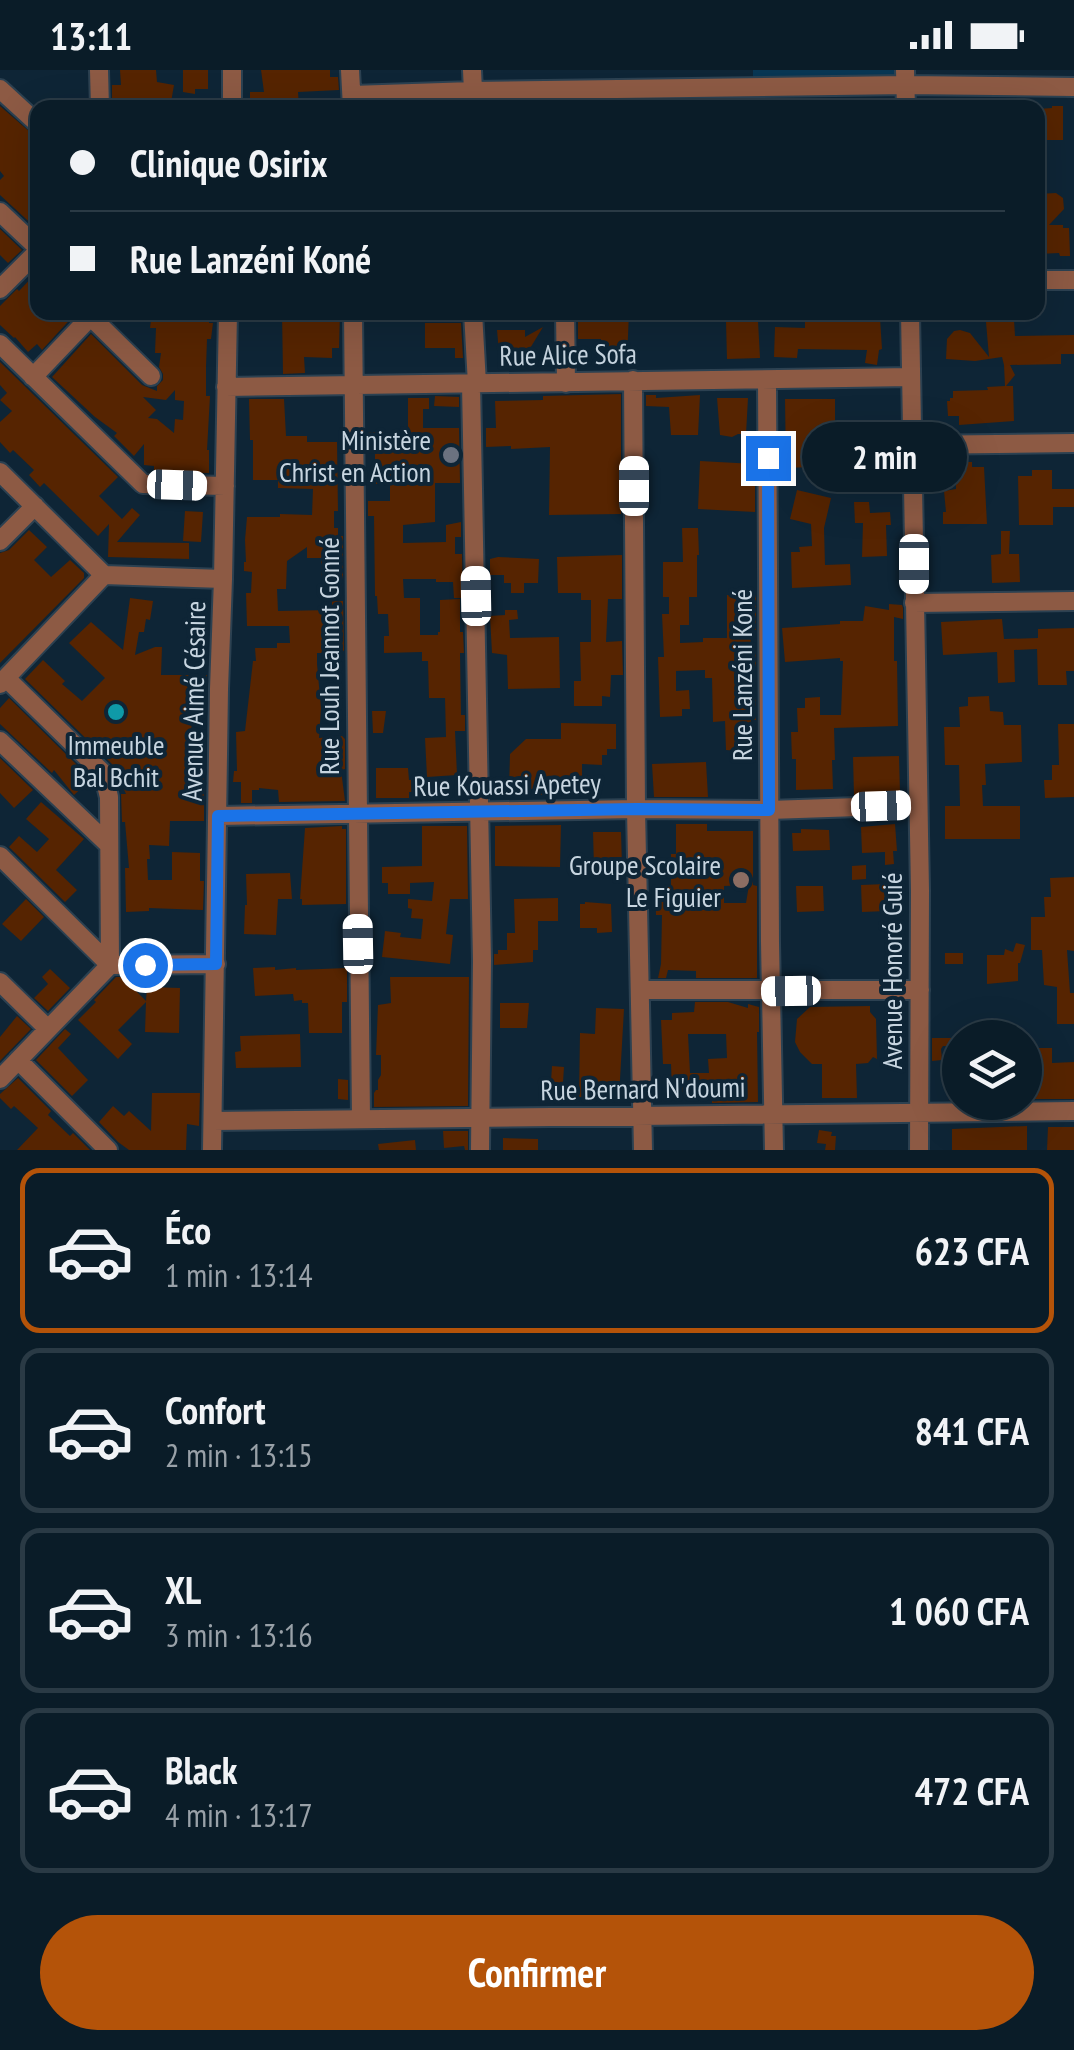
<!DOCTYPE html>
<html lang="fr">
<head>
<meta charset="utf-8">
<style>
	body { margin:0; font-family:"PT Sans Narrow",sans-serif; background:#182934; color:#f1f3f6; height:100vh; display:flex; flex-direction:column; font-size:38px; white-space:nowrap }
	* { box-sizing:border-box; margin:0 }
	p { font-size:32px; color:#99a1a8 }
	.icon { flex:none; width:55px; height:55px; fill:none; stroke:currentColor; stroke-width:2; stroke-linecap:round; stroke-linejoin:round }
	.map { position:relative; height:1080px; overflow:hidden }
	.details { display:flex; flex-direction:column; background:#0a1c28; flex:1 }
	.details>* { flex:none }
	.hud { position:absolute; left:30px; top:30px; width:1015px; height:220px; border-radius:20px; box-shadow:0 10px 40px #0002,0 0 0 2px #2a3a45; display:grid; align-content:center; height:220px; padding:0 40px; background:#0a1c28 }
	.buttons { position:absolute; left:942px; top:950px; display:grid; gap:20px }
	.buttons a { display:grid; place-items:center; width:100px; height:100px; border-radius:50%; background:#0a1c28; box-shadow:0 10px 40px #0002,0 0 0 2px #2a3a45; font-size:50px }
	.end { position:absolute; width:45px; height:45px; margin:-22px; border:12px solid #1a73e8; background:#fff; box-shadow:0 0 0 5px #fff }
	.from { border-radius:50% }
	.bubble { position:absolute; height:70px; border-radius:35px; background:#0a1c28; box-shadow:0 10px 40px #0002,0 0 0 2px #2a3a45; font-size:32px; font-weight:700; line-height:70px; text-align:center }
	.car { position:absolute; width:30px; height:60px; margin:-30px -15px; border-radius:12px; box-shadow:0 0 8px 2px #0007; background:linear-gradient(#fff 24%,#345 0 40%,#fff 0 76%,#345 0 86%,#fff 0) }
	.hud b { display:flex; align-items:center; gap:35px; height:95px; font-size:38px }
	.hud b+b { border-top:2px solid #2a3a45 }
	.hud i { width:25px; height:25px; background:#f1f3f6 }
	ul { padding:18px 0 0; list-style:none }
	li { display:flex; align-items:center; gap:30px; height:165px; margin:0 20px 15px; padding:0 20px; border:5px solid #2a3a45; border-radius:20px }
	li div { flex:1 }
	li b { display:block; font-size:38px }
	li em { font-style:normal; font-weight:700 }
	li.selected { border-color:#b45309 }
	li>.icon { width:90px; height:90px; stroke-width:1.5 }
	.button { display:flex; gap:20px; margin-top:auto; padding:20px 40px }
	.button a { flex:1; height:115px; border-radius:60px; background:#b45309; color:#fff; font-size:40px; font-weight:700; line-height:115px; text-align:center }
	.status { display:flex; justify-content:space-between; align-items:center; height:70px; padding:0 50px; background:#0a1c28; direction:ltr }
	.status svg { height:28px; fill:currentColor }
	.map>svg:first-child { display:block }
</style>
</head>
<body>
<div class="status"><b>13:11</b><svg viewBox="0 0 49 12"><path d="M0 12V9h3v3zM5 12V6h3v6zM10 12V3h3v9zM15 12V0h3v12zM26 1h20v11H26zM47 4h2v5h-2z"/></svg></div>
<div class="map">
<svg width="1074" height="1080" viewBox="0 0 1074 1080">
	<rect width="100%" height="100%" fill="#0e2536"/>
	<!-- green -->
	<path fill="#083653" d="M753 0H897V7L753 9Z"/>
	<!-- building -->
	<path fill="#562401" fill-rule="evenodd" d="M120 0H156L157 12 174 15 170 38H112V15H121Z
		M183 0H208V19H195V24L183 22Z
		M261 0H330V7H338L339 20 298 22 299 36 294 38H250V22H264Z
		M0 36 38 69V160L0 125V110L4 106 0 101Z
		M1052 36H1063V70H1047V66H1038V39L1052 38Z
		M1056 123 1063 128 1064 139 1049 155H1063V158H1069L1070 186H1060L1059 183 1038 184V124Z
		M0 159 22 180 8 193 0 185Z
		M38 201V242H77L42 280 37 274 28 282 15 267 14 268 0 255V236L17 219 19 221Z
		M152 242H209V253H213L211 269H207L206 297V326H210L207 380H209V403L154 402V396L144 395V374L134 386 114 366 117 363 95 347 52 307 91 264 142 315 157 321V316L163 310V304L159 297 161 283H155L156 258H150ZM175 320V330L184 331 183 350 175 349 174 363 157 349 148 348 156 340 143 327 166 330Z
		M282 242H340L339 278H332V288L304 287 305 303 283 304Z
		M578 242H629L627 290H601V269H578Z
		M805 242H848V249L880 248 882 279 879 280 877 295 865 293 867 280 798 279 797 288 774 287 775 257 805 258Z
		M1014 250 1015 266 1074 265V284H1061V294L1010 295 1015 305 1006 316H1013L1014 351 959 355V346H948L947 331H950V328H953V321L988 320 987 317 1005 316 1004 295 1002 287 975 291 946 289 947 269 954 261 960 260 970 263 989 287 986 252Z
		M758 251 760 288 727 289 726 252Z
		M425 253H461L463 288H455V278H425Z
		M543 257 529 280V292L500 293 497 260H525V267Z
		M0 292 118 407 99 426 122 449 132 438 140 445 117 472 189 473V489L108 487 109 454 98 466 44 413 40 417 29 405 34 400 13 380 10 383 0 372V352L12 341 0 330 7 323 0 315Z
		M621 324V444L549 445 550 377 511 379V376L486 377V358H496L495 331 543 330V326Z
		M646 325H656V328L700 325 698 365H671L669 337 646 336Z
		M435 326 459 327V337L434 336Z
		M408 328H429V339H423V358H459L460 413H435V452L403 455V473L446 472V455L461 452V467H455V484H462L463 528H454L453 512H436V509H403L404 528H420V565H438V562H440V530L460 529V562H463L464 583H460L461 645H465V661H455L457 705 427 707 425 668 446 667 445 628H429L428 591H422V582L384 583V566H389L388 544H378L377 526H375L374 446H368V431H390V414H375V382H369L367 362H385V372H391V375H408Z
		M717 328H748L746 364H738L732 367 720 365Z
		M249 329H284L286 366H307V372H337L338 441H334V458H338V466H343V509L322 510 321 488H307V477L287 491 286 519H277L278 541 332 540V531H343L344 580 342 583H317V594L321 638 319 668 342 666 345 669V699L341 700 345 731 279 732 278 720 259 718V720H252V733H241V712H233L234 701H237L236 662 245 661 253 591H256L255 578H277V573H290L289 556H247L246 523H251L252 502 244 501V492H246L245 470 247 447H280V444L312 445 313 419 278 418V410H253V370H250Z
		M785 329H835V356H817V372L835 375V396L786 398Z
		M865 354 890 359 888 369 864 364Z
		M850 371 869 374 866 392 847 388Z
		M700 391 755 394V442L698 439Z
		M956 392H972V397H984L987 454H943V442H946L944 421 956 419Z
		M1032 400H1052V419H1074V437H1053V455H1019L1018 406H1032Z
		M797 420 831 428 824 458 825 495 850 494 851 515 792 518 791 482H800L799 477 812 476 811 454 790 449Z
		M854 432H869L870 443 890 442 891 455H886L887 486 862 487 863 453H855Z
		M185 441 203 442 201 472 183 471Z
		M682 458H698L699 485H697V527H689V555H680V573L703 572V568H727V525H756V560H750L751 581H756V597H750V606L745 607 746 629H756V650H751L752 682 726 680 725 651 713 652 712 608H705V600L676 601V621L689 620 690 639H682V646L660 647 658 587H664L662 544H669V527H663V492H683Z
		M29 460 47 477 34 490 51 507 70 490 84 503V508L0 593V483L9 480Z
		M1001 461H1010L1009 484H1019L1020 512 992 513 991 485 1001 484Z
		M622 485V529H608L606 572 622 571 623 605H611L610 627 602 626V636H574V611H581L580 572H591V530H581V523H558L557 487Z
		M498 487 539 489 538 513H524V523H511V513H504V505H490V489Z
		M130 528 153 531 150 550 146 549 144 562H139L135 585 155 577H162L161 605H207L206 636H194L189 677 204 678V751H170L169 776 149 775 150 789H147L148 810H172V782L200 783V811H204L203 840 149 838V841L126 842 125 798H129L125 752H122L121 724H126L112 694 25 609 43 590 65 611 62 614 82 631 105 608 69 573 91 552 123 580Z
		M889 534 902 535 903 538V549L894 547V591H897L898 656 834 658 835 690H832L833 719 796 720V689H792L791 662H798L797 638H805V628L820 627V645H841L843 591H840V588L785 592 782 558 840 554V551H863L865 536 889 540Z
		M505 540H517L518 549 509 550 510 568 559 567 560 618 508 619 507 585 492 583 490 546 505 545Z
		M1002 549 1004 569 1038 568V559L1074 558V601H1066L1067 615H1038L1037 579 1014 580 1015 612 998 613 997 582 943 585 941 552Z
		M989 626 990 641 1003 642 1004 655H1021L1022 692 985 694 986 715H982L983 736H1020V769H945V736H960L959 695H945L944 657H960L959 637 968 636V627Z
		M9 628 79 697 76 701 87 713 74 725 54 700 52 703 0 654V638Z
		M372 641H386L383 663H373Z
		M561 653 616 654V679H607V685H602V695L582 694V721H560V725H540V719H509L510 684 526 669H561Z
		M1058 654H1074V727L1045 728 1044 710H1052V695H1059Z
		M899 686 900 723 854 725 853 687Z
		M0 688 33 720 14 738 0 723Z
		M706 692 708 727H654L652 694Z
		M376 698H408L409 710 419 709V722H409V728H376Z
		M41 732 84 769 56 800 77 820 65 832 9 777 19 766 37 782 49 769 26 749Z
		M676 754H707V761H753V815L757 816V908H696V901L668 900 666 908H658L661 894 662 845H656L655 816 671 815V784H676ZM749 815 746 833H724V816Z
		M895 754 897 781H893L894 794 885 795V782L862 783 861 757Z
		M561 755 560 797 495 796V756Z
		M342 756V759H346V834L302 835V829H300L305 758Z
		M422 756H467L468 829H450L446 864 453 865 450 894 382 887 385 861 401 863 400 867 421 869 423 849 411 848 412 839 408 838V829L432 831 434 812 410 813V824H388V813H382V797L422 796Z
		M801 759 829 760 830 780 793 781 792 763H801Z
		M593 762H621L622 796 594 797Z
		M866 795V809L852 810V796Z
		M290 803 292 829H278L276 865 244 864 245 835H247L246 804Z
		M1074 807V881L1067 880 1070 923H1074V954H1057V917L1044 915 1042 880H1031V847H1045L1044 827H1051L1050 808Z
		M886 814 887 841 862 842 861 815Z
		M796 816H823L824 841 797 842Z
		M558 828V851H538V880H533V892L494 895V884H498V880H507V863H515L514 829Z
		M26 829 44 847 21 871 2 854Z
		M585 832 611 834 612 862 597 863V858H580V834H585Z
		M1016 873 1025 875 1020 893H1018V911L987 914V885H1004L1005 879 1013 882Z
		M945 883H963V894H945Z
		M275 897V900L296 898V900L347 898V932H342V963H309L308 933H302V930L294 931 293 924 255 926 253 898Z
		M50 899 70 918 48 941 34 928 48 914 42 907Z
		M116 907H122L146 931 147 917 180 918 179 963 145 962 146 932 118 960 132 974 118 989 78 950 96 932 94 930Z
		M390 907H469L468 1036 374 1037V1023L376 1020H378V1010L381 1005V985H376L378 935 391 933Z
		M695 932H728L748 938V934L759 937V962H757L758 1032 712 1033V1022H672L671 994H663L661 950H672V943L694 942ZM688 964H726L727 988 708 989 709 1003H690Z
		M500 933H529L527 958H500Z
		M870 936V942L876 949 877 989 873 987 868 993 856 994 857 1028H822V994H812L800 982 795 972 797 949 810 937Z
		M596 938 624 939 619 1027H579L580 963 595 964Z
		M17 946 31 959 0 991V967Z
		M65 959 71 964 58 978 88 1010 72 1026 36 990Z
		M300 964 301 997 236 998 235 982 241 981 240 966Z
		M932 968H960V976H943L941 979 942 990 932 991Z
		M1035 978H1052V993L1074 992V1029H1025V994L1036 993Z
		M552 996 564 997 562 1028 550 1027Z
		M948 1003H960V1030H949Z
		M18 1008 51 1041 48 1045 70 1066 73 1063 90 1080H17L38 1058 14 1036 11 1039 0 1028V1024Z
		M338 1009 348 1010V1030L338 1029Z
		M152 1023H200L199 1056 187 1054 186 1080H129L118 1072 99 1052 113 1036 124 1046 129 1041 151 1061Z
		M1027 1056V1080H952V1059Z
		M1048 1057H1074V1080H1047Z
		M819 1060 832 1062 831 1066H836L835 1080H825L826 1074 817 1073Z
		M443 1061H468V1080H465L464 1076 444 1078Z
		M503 1068 538 1069V1080H503Z
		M415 1070 416 1080H379L378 1074Z"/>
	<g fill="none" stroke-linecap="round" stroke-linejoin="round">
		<!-- minor casing -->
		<g stroke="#2c4151" stroke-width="22">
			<path id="minor" d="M99 0 100 38
				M350 0 352 38
				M472 0 473 21
				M905 0 906 38
				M0 19 38 54
				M352 25 473 21 906 15 1074 17
				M232 38V0
				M0 142 38 178
				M1038 210H1074
				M0 219 38 181
				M353 242 361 1049
				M473 242 477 314
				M565 242 566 313
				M910 242 920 821 919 1080
				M91 247 151 306
				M0 274 143 414 225 416
				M33 307 95 242
				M633 310 636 739 643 1080
				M767 310 770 872 774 1080
				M471 314 482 891 480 1080
				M226 317 911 307
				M913 375 1074 373
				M0 402 104 505 223 509
				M0 471 35 436
				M914 533 1074 531
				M6 608 103 703 109 727 110 895
				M0 614 104 505
				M0 671 108 774
				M218 746 636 739 769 740 918 735
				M0 786 110 895
				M0 912 48 959
				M641 920H920
				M18 990 108 1080
				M0 1009 110 895 216 894
				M213 1051 1074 1041
				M212 1080 219 619 223 509 228 242"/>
		</g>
		<!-- minor -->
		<use href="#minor" stroke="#8d5a44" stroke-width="18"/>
	</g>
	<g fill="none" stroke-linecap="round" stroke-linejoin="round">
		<!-- route -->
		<path stroke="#1a73e8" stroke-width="12" d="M145 895 216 894 218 746 636 739 769 740 768 388"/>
	</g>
	<!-- markers -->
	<circle fill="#6b7280" stroke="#0e2536" stroke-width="4" cx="451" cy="385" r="10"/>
	<circle fill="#0f9aa8" stroke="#0e2536" stroke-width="4" cx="116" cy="642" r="10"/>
	<circle fill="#8d6e63" stroke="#0e2536" stroke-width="4" cx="741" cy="810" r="10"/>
	<g text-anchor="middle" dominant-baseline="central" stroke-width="8" stroke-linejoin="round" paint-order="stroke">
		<!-- street labels -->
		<g font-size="28" fill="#c7d5e0" stroke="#0e2536">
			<text transform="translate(568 284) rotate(-1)">Rue Alice Sofa</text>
			<text transform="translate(328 586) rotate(-90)">Rue Louh Jeannot Gonné</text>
			<text transform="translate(741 605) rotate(-90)">Rue Lanzéni Koné</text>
			<text transform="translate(193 631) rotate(-89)">Avenue Aimé Césaire</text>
			<text transform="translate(507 714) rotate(-1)">Rue Kouassi Apetey</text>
			<text transform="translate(891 901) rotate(-90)">Avenue Honoré Guié</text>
			<text transform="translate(643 1018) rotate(-1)">Rue Bernard N'doumi</text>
		</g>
		<!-- poi labels -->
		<g font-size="28" fill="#c7d5e0" stroke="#0e2536" text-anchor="end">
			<text x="431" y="369">Ministère<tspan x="431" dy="32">Christ en Action</tspan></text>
			<text x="116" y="674" text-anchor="middle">Immeuble<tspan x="116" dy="32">Bal Bchit</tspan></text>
			<text x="721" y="794">Groupe Scolaire<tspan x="721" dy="32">Le Figuier</tspan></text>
		</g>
	</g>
</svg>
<div class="buttons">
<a><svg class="icon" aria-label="layers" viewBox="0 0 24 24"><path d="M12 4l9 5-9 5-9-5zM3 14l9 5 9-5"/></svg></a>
</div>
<i class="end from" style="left:145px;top:895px"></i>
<i class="end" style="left:768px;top:388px"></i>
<div class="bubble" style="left:802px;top:352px;width:165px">2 min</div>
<i class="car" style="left:177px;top:415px;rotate:92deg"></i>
<i class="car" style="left:634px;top:416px;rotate:0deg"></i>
<i class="car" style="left:914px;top:494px;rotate:180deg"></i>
<i class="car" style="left:476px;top:526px;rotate:359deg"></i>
<i class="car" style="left:881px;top:736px;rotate:88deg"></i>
<i class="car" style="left:358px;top:874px;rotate:359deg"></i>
<i class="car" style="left:791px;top:921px;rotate:269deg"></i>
<div class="hud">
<b><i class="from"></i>Clinique Osirix</b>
<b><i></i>Rue Lanzéni Koné</b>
</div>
</div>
<section class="details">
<ul>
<li class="selected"><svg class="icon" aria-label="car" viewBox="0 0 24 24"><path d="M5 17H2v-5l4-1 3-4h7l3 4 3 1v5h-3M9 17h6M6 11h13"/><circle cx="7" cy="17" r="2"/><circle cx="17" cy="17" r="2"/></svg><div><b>Éco</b><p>1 min · 13:14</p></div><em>623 CFA</em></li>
<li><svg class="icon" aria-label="car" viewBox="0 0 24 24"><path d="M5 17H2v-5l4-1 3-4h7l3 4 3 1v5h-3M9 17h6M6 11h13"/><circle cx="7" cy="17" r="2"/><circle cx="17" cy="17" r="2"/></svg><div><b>Confort</b><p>2 min · 13:15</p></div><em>841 CFA</em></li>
<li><svg class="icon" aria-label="car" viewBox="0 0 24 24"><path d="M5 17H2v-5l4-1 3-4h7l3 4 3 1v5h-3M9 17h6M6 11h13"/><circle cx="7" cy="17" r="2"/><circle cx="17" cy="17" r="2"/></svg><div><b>XL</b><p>3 min · 13:16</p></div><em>1 060 CFA</em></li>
<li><svg class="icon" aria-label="car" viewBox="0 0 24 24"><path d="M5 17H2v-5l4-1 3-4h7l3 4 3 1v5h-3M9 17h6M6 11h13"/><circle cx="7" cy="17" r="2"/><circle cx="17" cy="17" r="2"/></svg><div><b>Black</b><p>4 min · 13:17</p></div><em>472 CFA</em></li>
</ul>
<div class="button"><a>Confirmer</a></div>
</section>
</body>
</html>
